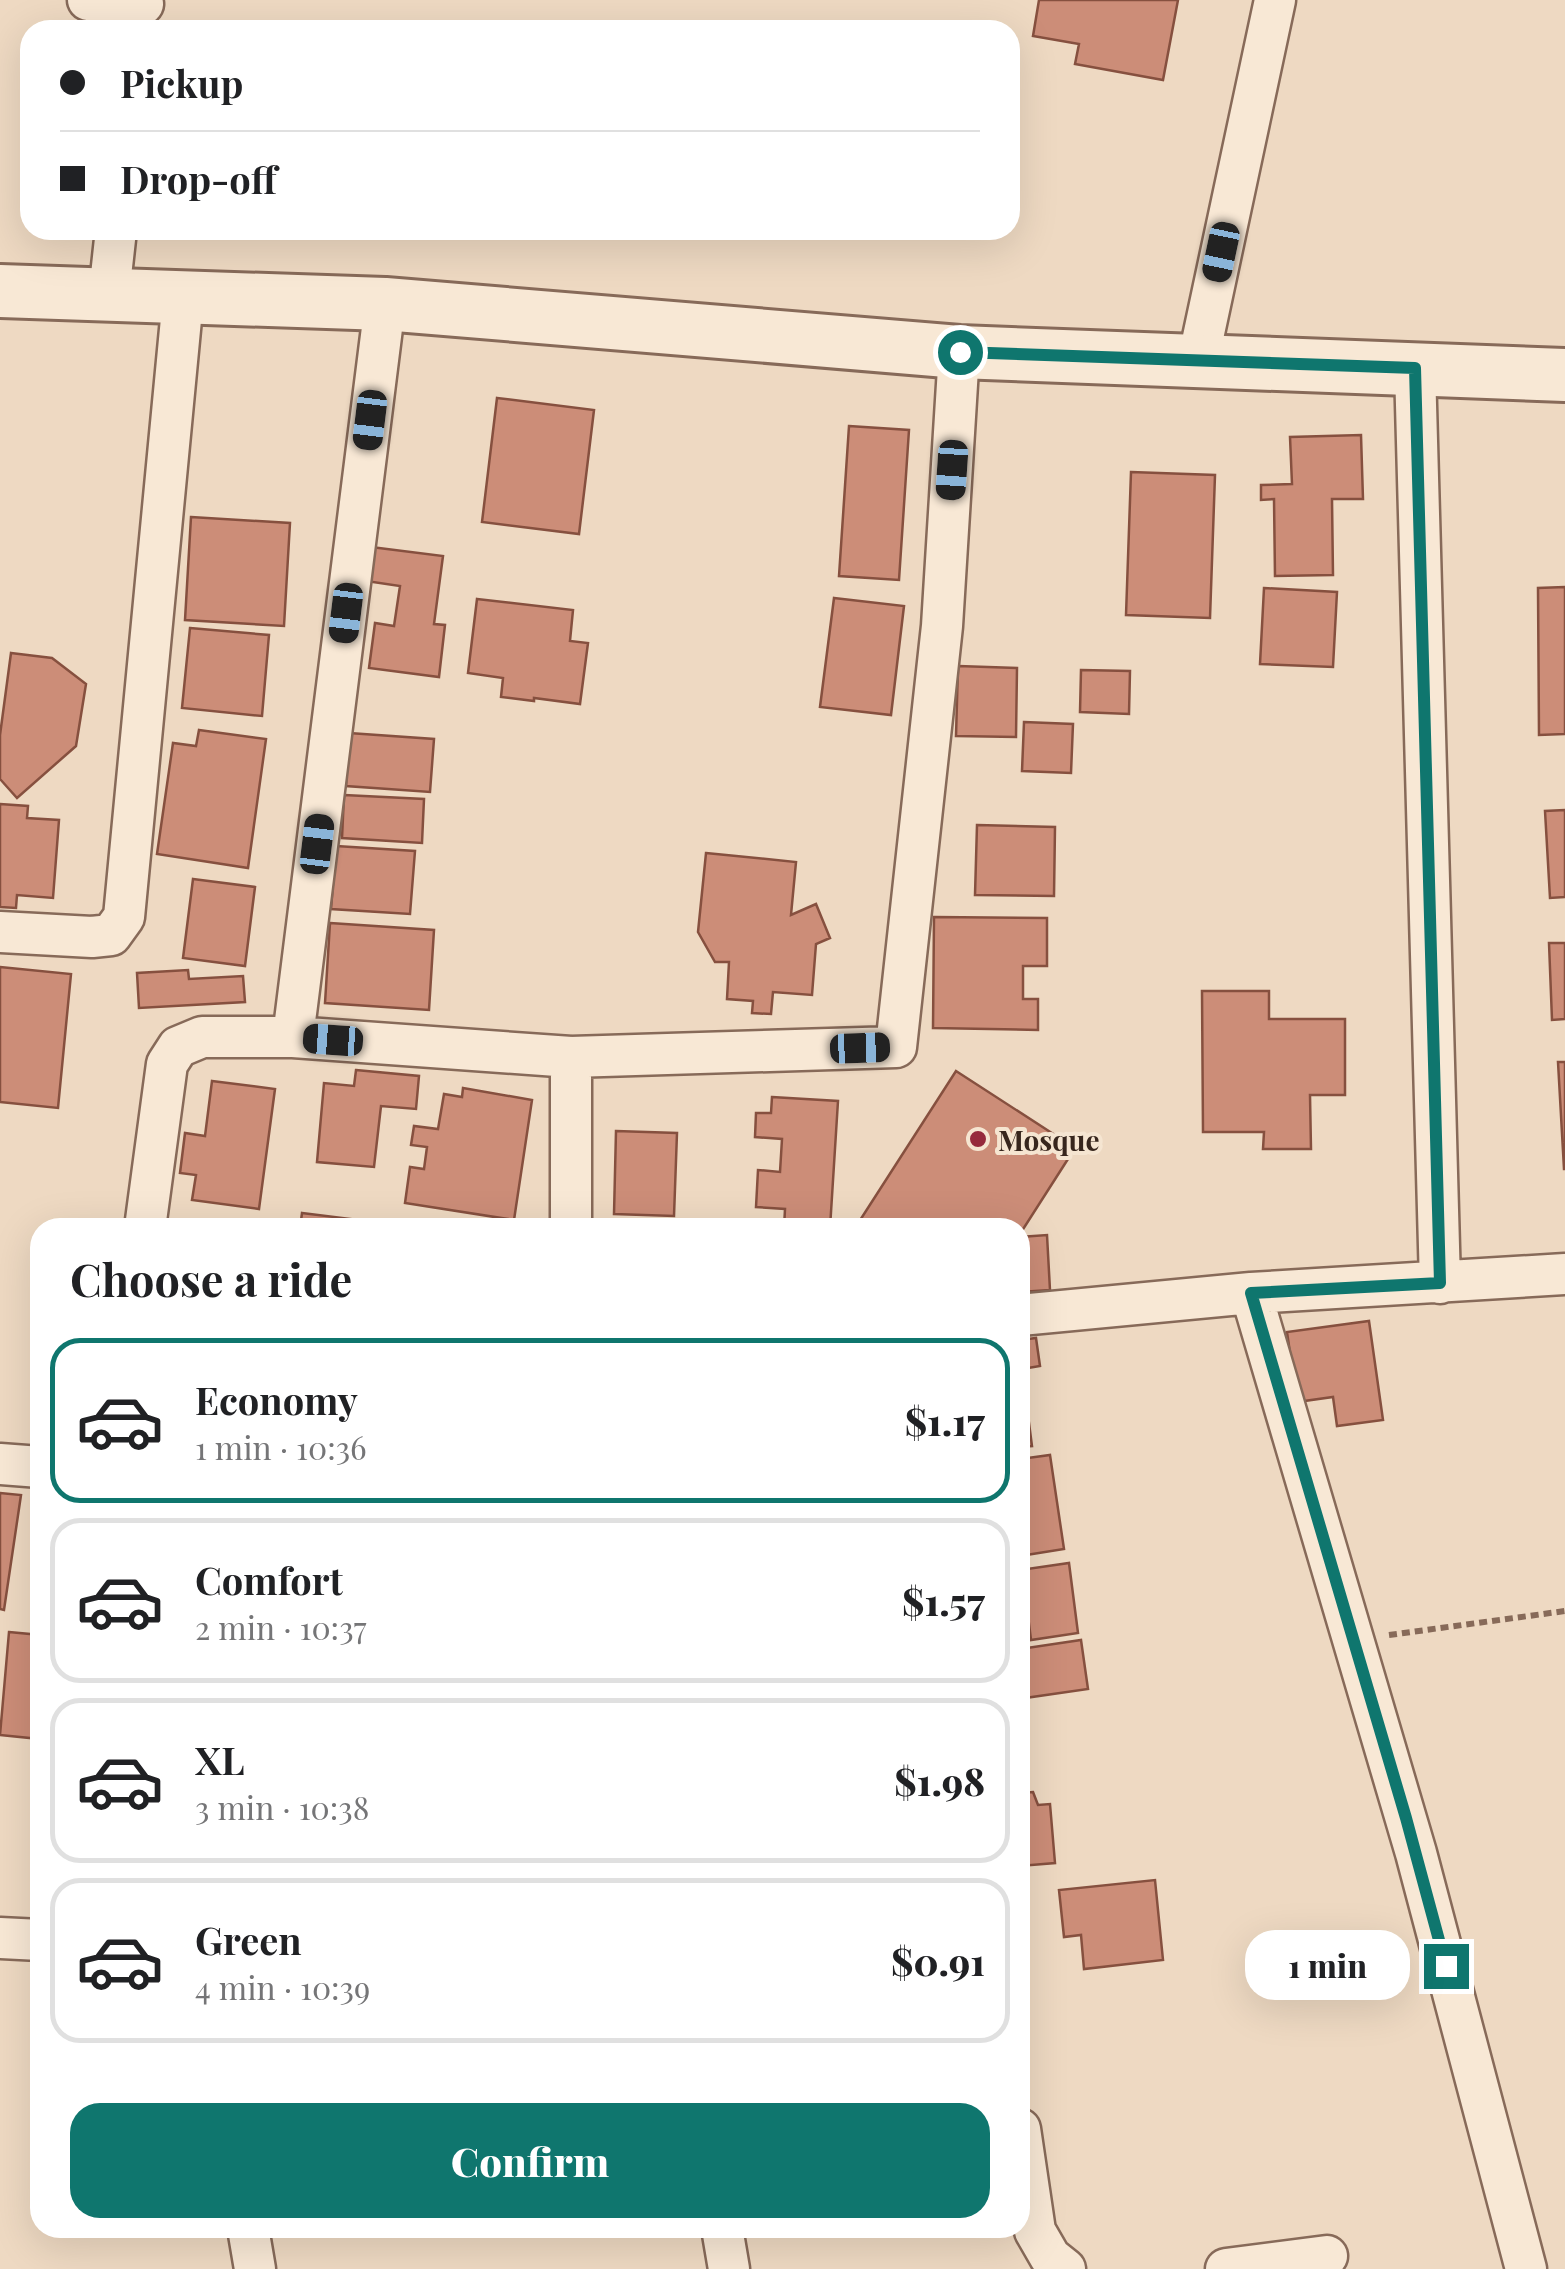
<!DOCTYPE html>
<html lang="en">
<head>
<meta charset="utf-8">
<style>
	body { margin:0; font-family:"Playfair Display",serif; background:#f2f2f2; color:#202124; height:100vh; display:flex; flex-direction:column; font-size:38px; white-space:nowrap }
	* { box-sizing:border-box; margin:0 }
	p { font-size:32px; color:#757577 }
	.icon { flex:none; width:55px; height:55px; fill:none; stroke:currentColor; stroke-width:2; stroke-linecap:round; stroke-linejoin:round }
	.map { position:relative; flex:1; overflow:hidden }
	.drawer { position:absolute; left:30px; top:1218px; width:1000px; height:1020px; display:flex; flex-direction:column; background:#fff; border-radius:30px; box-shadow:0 10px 40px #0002 }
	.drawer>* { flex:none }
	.banner { position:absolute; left:20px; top:20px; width:1000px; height:220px; border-radius:30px; box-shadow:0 10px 40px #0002; display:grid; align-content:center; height:220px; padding:0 40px; background:#fff }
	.end { position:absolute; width:45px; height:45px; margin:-22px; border:12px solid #0f766e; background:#fff; box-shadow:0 0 0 5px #fff }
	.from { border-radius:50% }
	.bubble { position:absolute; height:70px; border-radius:30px; background:#fff; box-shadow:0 10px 40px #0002; font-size:32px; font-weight:800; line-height:70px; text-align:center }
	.car { position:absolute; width:30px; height:60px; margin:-30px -15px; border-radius:12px; box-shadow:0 0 8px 2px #0007; background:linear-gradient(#222 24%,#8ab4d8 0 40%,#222 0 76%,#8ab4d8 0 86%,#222 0) }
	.banner b { display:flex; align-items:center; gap:35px; height:95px; font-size:38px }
	.banner b+b { border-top:2px solid #e0e0e0 }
	.banner i { width:25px; height:25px; background:#202124 }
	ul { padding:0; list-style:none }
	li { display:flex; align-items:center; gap:30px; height:165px; margin:0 20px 15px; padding:0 20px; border:5px solid #e0e0e0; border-radius:30px }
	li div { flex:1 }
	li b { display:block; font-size:38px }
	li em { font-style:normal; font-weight:800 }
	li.active { border-color:#0f766e }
	li>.icon { width:90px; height:90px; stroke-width:1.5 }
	h2 { padding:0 40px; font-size:45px; line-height:120px }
	.cta { display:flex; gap:20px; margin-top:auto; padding:20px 40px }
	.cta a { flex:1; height:115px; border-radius:30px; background:#0f766e; color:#fff; font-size:40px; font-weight:800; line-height:115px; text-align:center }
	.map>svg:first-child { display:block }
</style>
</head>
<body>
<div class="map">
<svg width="1565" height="2269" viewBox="0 0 1565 2269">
	<rect width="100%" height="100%" fill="#eed9c2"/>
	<!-- building -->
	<path fill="#cc8d78" stroke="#86503f" stroke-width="2.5" d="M1039 0H1178L1163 80 1075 64 1079 44 1033 36Z
		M497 398 594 410 579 534 482 522Z
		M849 426 909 430 899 580 839 576Z
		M1361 435 1363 499H1332L1333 575 1275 576 1274 499 1261 500V485L1292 484 1290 437Z
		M1131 472 1215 475 1210 618 1126 615Z
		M191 517 290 523 284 626 185 620Z
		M371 547 443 556 434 624 445 625 439 677 369 668 375 623 394 626 400 586 366 581Z
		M1565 587V734L1539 735 1538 588Z
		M1264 588 1337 592 1333 667 1260 664Z
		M834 598 904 606 891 715 820 707Z
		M477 599 573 610 570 641 588 643 580 704 534 698V701L501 697 503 678 468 673Z
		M190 628 269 635 262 716 182 708Z
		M11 653 52 658 86 684 76 746 17 798 0 779V735Z
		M958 666 1017 668 1016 737 956 736Z
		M1081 670 1130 671 1129 714 1080 712Z
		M1024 722 1073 724 1071 773 1022 771Z
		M199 730 266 739 248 868 157 854 173 743 196 746Z
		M349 733 434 739 430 792 346 786Z
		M344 795 424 799 422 843 342 838Z
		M0 804 28 806 27 818 59 820 53 898 17 895 16 908 0 907Z
		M1565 810V897L1550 898 1545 811Z
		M977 825 1055 827 1054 896 975 895Z
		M336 846 415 851 410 914 331 909Z
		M706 853 796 862 791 915 816 904 830 938 816 944 812 995 773 992 771 1014 752 1013 753 1001 727 999 729 962H715L698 932Z
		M193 879 255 887 245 966 183 958Z
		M934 917 1047 918V966H1023V999H1038V1030L933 1028Z
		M330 923 434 930 429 1010 325 1003Z
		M1549 943H1565V1019L1552 1020Z
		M0 967 71 974 58 1108 0 1102Z
		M188 970 189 979 243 976 245 1002 139 1008 137 973Z
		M1202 991H1269V1019H1345V1095H1310L1311 1149H1263L1264 1132H1203Z
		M1558 1062H1565V1169H1564Z
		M356 1070 419 1076 416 1109 381 1106 374 1167 317 1162 324 1083 354 1086Z
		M956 1071 1075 1148 1020 1234V1228H855Z
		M212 1081 275 1089 259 1209 192 1200 196 1175 180 1173 185 1133 205 1136Z
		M463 1088 532 1100 514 1220 405 1203 410 1167 424 1169 427 1147 411 1145 414 1126 438 1129 444 1094 462 1097Z
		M772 1097 838 1101 830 1228H784L785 1209 756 1207 758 1170 780 1172 782 1139 755 1137 756 1113H771Z
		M616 1131 677 1133 674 1216 614 1214Z
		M302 1213 383 1223V1228H300Z
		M622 1220 689 1222 688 1228H622Z
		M1047 1235 1050 1290 1020 1292V1237Z
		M1369 1321 1383 1420 1337 1426 1333 1397 1297 1402 1287 1332Z
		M1036 1338 1040 1366 1022 1369 1032 1446 1020 1447V1340Z
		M1050 1455 1064 1549 1020 1556V1459Z
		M0 1493 21 1495 4 1610 0 1609Z
		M1069 1563 1078 1633 1031 1640 1027 1608 1020 1609V1570Z
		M9 1632 40 1635V1739L0 1735Z
		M1081 1640 1088 1689 1025 1698 1020 1649Z
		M1033 1792 1038 1805 1050 1804 1055 1863 1020 1866V1793Z
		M1155 1880 1163 1960 1084 1969 1081 1935 1064 1937 1059 1890Z"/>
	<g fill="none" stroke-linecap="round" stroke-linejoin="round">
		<!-- minor casing -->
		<g stroke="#876a59" stroke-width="45">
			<path id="minor" d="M88 0 143 4
				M109 294 116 230
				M1198 361 1275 0
				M1415 368 1440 1283
				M0 932 92 937 111 935 124 917 183 298
				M293 1037 385 304
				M145 1228 167 1064 178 1047 202 1037H293L571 1057 896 1047 942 626 959 352
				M571 1228V1057
				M1251 1293 1416 1853 1526 2269
				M1020 1315 1251 1293 1565 1274
				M0 1464 40 1467
				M0 1938 40 1940
				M1020 2129 1035 2231 1050 2257 1065 2269
				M248 2228 255 2269
				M722 2228 729 2269
				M1226 2269 1327 2256"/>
		</g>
		<!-- tertiary casing -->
		<g stroke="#876a59" stroke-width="58">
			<path id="tertiary" d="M0 291 385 304 959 352 1565 375"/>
		</g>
		<!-- path -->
		<path stroke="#876a59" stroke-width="6" stroke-dasharray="8 5" stroke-linecap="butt" d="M1389 1635 1565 1611"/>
		<!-- minor -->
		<use href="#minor" stroke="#f8e8d5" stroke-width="40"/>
		<!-- tertiary -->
		<use href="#tertiary" stroke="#f8e8d5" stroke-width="52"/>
	</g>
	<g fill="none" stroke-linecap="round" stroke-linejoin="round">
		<!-- route -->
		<path stroke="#0f766e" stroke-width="12" d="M960 352 1415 368 1440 1283 1251 1293 1406 1818 1446 1966"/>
	</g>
	<!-- markers -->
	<circle fill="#962a3c" stroke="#f5e5d1" stroke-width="4" cx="978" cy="1139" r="10"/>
	<g text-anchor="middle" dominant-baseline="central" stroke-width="8" stroke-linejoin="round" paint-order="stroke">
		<!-- poi labels -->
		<g font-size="28" font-weight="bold" fill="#37261d" stroke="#f5e5d1" text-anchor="start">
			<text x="998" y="1139">Mosque</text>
		</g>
	</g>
</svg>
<i class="end from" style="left:960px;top:352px"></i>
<i class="end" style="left:1446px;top:1966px"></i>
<div class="bubble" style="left:1245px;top:1930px;width:165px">1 min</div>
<i class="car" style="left:1221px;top:252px;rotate:192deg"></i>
<i class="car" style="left:370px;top:420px;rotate:187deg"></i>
<i class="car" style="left:952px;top:470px;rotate:184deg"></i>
<i class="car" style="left:346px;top:613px;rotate:187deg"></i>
<i class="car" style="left:317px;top:844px;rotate:7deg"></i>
<i class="car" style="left:333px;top:1040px;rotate:274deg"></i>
<i class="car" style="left:860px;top:1048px;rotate:88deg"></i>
<div class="banner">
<b><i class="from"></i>Pickup</b>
<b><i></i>Drop-off</b>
</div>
<section class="drawer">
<h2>Choose a ride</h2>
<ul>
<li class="active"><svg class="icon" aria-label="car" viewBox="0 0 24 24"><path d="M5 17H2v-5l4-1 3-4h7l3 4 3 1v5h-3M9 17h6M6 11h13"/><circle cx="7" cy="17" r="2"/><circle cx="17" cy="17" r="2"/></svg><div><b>Economy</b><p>1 min · 10:36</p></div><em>$1.17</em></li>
<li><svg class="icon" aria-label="car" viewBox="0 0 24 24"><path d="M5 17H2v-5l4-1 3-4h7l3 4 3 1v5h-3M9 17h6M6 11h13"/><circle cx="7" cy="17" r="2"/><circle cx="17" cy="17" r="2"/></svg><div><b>Comfort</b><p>2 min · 10:37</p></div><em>$1.57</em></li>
<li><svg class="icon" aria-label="car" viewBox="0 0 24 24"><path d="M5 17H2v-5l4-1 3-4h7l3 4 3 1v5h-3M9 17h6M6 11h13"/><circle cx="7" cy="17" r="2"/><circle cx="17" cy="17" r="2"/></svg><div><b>XL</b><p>3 min · 10:38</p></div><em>$1.98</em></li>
<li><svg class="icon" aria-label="car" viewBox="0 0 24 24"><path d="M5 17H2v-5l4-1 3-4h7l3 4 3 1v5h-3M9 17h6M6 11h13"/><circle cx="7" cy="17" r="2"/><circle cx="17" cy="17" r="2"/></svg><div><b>Green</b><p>4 min · 10:39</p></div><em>$0.91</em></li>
</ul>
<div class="cta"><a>Confirm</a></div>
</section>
</div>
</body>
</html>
